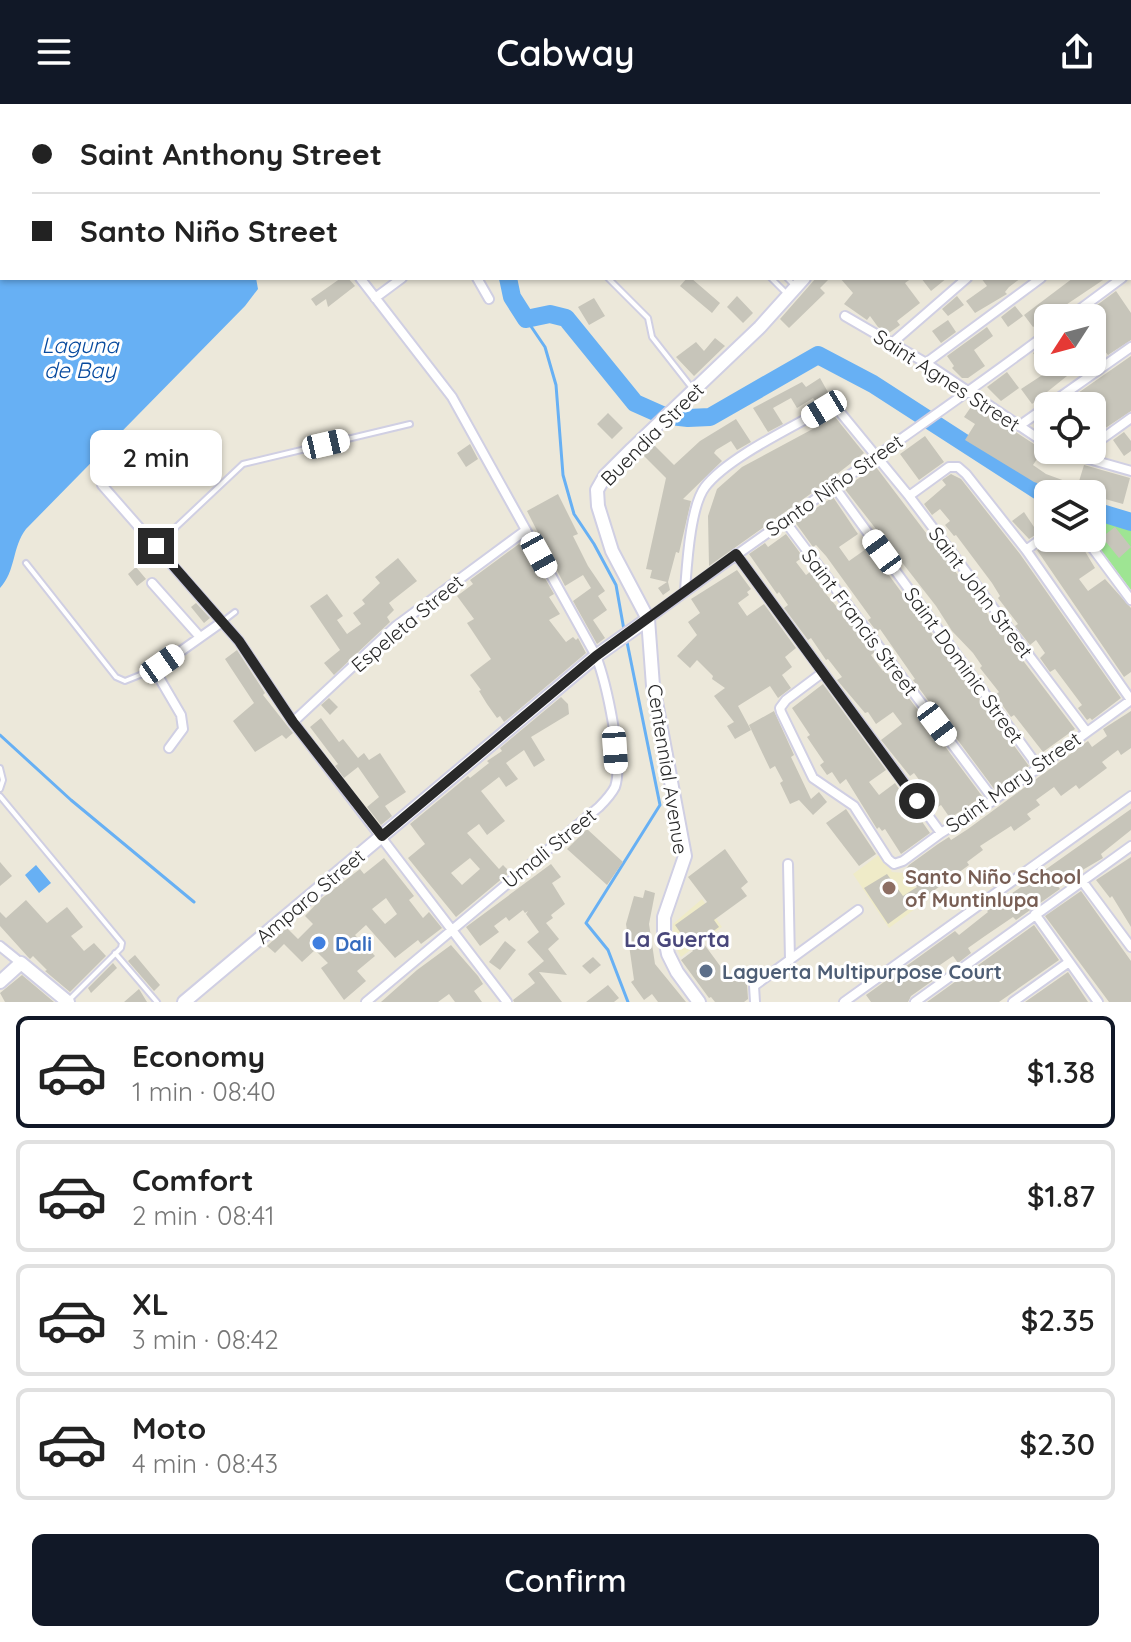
<!DOCTYPE html>
<html lang="en">
<head>
<meta charset="utf-8">
<style>
	body { margin:0; font-family:Quicksand,sans-serif; background:#f2f2f2; color:#222; height:100vh; display:flex; flex-direction:column; font-size:30px; white-space:nowrap }
	* { box-sizing:border-box; margin:0 }
	p { font-size:26px; color:#767676 }
	.icon { flex:none; width:44px; height:44px; fill:none; stroke:currentColor; stroke-width:2; stroke-linecap:round; stroke-linejoin:round }
	.map { position:relative; height:898px; overflow:hidden }
	.sheet { display:flex; flex-direction:column; background:#fff; flex:1 }
	.sheet>* { flex:none }
	.guide { position:absolute; left:0px; top:0px; width:1132px; height:176px; box-shadow:0 2px 6px #0004; display:grid; align-content:center; height:176px; padding:0 32px; background:#fff }
	.needle { width:52px; rotate:234deg }
	.buttons { position:absolute; left:1034px; top:200px; display:grid; gap:16px }
	.buttons a { display:grid; place-items:center; width:72px; height:72px; border-radius:12px; background:#fff; box-shadow:0 2px 6px #0004; font-size:40px }
	.end { position:absolute; width:36px; height:36px; margin:-18px; border:10px solid #292929; background:#fff; box-shadow:0 0 0 4px #fff }
	.from { border-radius:50% }
	.bubble { position:absolute; height:56px; border-radius:12px; background:#fff; box-shadow:0 2px 6px #0004; font-size:26px; font-weight:600; line-height:56px; text-align:center }
	.car { position:absolute; width:24px; height:48px; margin:-24px -12px; border-radius:10px; box-shadow:0 0 6px 2px #0007; background:linear-gradient(#fff 24%,#345 0 40%,#fff 0 76%,#345 0 86%,#fff 0) }
	.guide b { display:flex; align-items:center; gap:28px; height:76px; font-size:30px }
	.guide b+b { border-top:2px solid #e0e0e0 }
	.guide i { width:20px; height:20px; background:#222 }
	ul { padding:14px 0 0; list-style:none }
	li { display:flex; align-items:center; gap:24px; height:112px; margin:0 16px 12px; padding:0 16px; border:4px solid #e0e0e0; border-radius:12px }
	li div { flex:1 }
	li b { display:block; font-size:30px }
	li em { font-style:normal; font-weight:600 }
	li.active { border-color:#111827 }
	li>.icon { width:72px; height:72px; stroke-width:1.5 }
	.action { display:flex; gap:16px; margin-top:auto; padding:16px 32px }
	.action a { flex:1; height:92px; border-radius:12px; background:#111827; color:#fff; font-size:32px; font-weight:600; line-height:92px; text-align:center }
	header { display:flex; justify-content:space-between; align-items:center; height:104px; padding:0 32px; background:#111827; color:#fff; font-size:36px; font-weight:600 }
	.map>svg:first-child { display:block }
</style>
</head>
<body>
<header><svg class="icon" aria-label="menu" viewBox="0 0 24 24"><path d="M4 6h16M4 12h16M4 18h16"/></svg>Cabway<svg class="icon" aria-label="share" viewBox="0 0 24 24"><path d="M12 15V3M7 8l5-5 5 5M5 13v7h14v-7"/></svg></header>
<div class="map">
<svg width="1131" height="898" viewBox="0 0 1131 898">
	<rect width="100%" height="100%" fill="#ece8da"/>
	<!-- education -->
	<path fill="#efebc8" d="M880 750 892 768 905 769 926 797 889 824 853 770Z
		M702 795 722 823 681 853 674 839 673 820Z"/>
	<!-- green -->
	<path fill="#9ee593" d="M1092 411 1131 423V486L1092 434Z"/>
	<!-- water -->
	<path fill="#67b0f4" d="M0 0 182 2H2V174H256L258 185 245 202 26 425C12 443 16 467 0 484Z
		M36 761 51 779 39 789 25 771Z"/>
	<g fill="none" stroke-linecap="round" stroke-linejoin="round">
		<!-- stream -->
		<path stroke="#67b0f4" stroke-width="3" d="M526 215 545 243 556 281 563 371 574 410 594 440 616 481 624 526
			M626 533 660 701 586 819 608 846 628 898
			M0 631 71 696 194 798"/>
		<!-- river -->
		<path stroke="#67b0f4" stroke-width="18" d="M398 2 399 0
			M508 174 512 193 526 215 550 210 566 214 635 299 662 311 688 314 710 313 818 251 873 280 1048 393
			M1092 406 1131 418"/>
	</g>
	<!-- building -->
	<path fill="#c7c5ba" fill-rule="evenodd" d="M341 174H348L355 182 328 203 326 195 316 202 311 195Z
		M687 174H691L720 199 712 209 680 182Z
		M816 174H830L820 184 825 189 789 224 780 215Z
		M840 174H912L905 179 920 199 897 217 900 221 889 229 878 223 870 212 867 216 844 200 853 189Z
		M921 174H947L931 187Z
		M981 174H1021L1009 183 1005 188 1007 190 975 209 966 197 987 182Z
		M1073 174H1106L1033 223 1024 211Z
		M1116 187 1131 209V236L1108 251 1104 246 1092 255V210L1095 208 1093 204Z
		M737 192 753 209 743 219 727 203Z
		M957 192 964 201 948 212 942 205Z
		M594 194 605 212 589 221 578 203Z
		M1015 202 1023 212 1008 223 1001 213Z
		M948 216 956 228 941 239 932 227Z
		M987 223 993 232 974 246 985 262 968 274H962L952 264 954 262 947 252Z
		M715 234 725 242 694 272 676 253 696 238 704 247Z
		M1048 239V258H1093L1095 260 1083 268 1081 264 1067 272 1032 300 1021 285 1047 268 1033 249Z
		M1131 252V307L1095 331 1092 327V302H1073L1068 296Z
		M1007 268 1019 284 1001 297 987 283Z
		M820 274 829 290 816 298 813 294 797 304 791 294 773 304 783 320 768 328 753 304 802 278 806 283Z
		M973 300 1043 346 1033 361 1046 370 1065 377 1062 388 1034 378 965 336 975 320 964 313Z
		M608 309 623 324 612 335 597 320Z
		M835 313 864 349 823 381 709 462 708 412 717 385 742 363Z
		M736 315 751 338 737 346 731 337 716 346 714 349 722 357 683 395 691 397 679 449 676 448 668 478 670 486 663 491 658 484 667 478 650 474 652 466 646 465 666 374 641 349 652 339 674 361 700 337Z
		M1124 328 1131 337V347L1124 352 1113 336Z
		M925 332 944 358 919 376 900 350Z
		M470 340 478 355 466 363 457 349Z
		M1084 361 1130 374 1123 400 1076 387Z
		M876 363 1075 625 1043 648 1014 611 1011 613 995 591 999 588 980 564 982 562 973 549 952 527 936 502 844 384Z
		M951 370 961 375 1020 450 1121 594 1092 616 1090 614 1087 616 1078 604 1082 601 1055 565 1050 568 1040 554 1045 549 1036 536 1030 541 1015 522 1018 520 998 494 1000 492 992 479 956 431 954 432 945 421 950 417 940 405 932 411 924 400 946 381 942 376Z
		M558 390 578 430 573 432 588 462 605 487 598 492 607 506 593 516 605 534 597 540 573 497 591 484 583 471 565 482 527 407Z
		M833 393 858 430 839 443 849 457 866 445 875 457 877 455 1029 662 995 686 913 576 915 575 880 525 877 528 868 516 871 514 826 452 816 441 813 443 795 418Z
		M1024 408 1038 429 1029 435 1012 417Z
		M1115 423 1131 443 1119 454 1102 433Z
		M786 430 803 453 796 458 806 471 810 468 826 490 837 503 839 502 875 548 871 551 883 567 885 566 892 575 894 574 982 692 967 703 950 714 941 701 933 706 925 696 931 692 914 669 910 672 881 636 902 620 893 608 876 620 868 608 865 609 837 576 842 573 828 555 826 556 811 534 808 536 784 504 788 501 779 488 777 490 749 450 765 439 768 443Z
		M1066 434H1071L1076 442 1080 439 1095 464 1079 475 1088 487 1105 475 1131 504V568L1124 573 1037 446 1046 440 1048 443 1054 439 1056 442Z
		M519 440 531 459 535 457 554 490 549 493 560 510 549 516 566 538 573 533 576 536 578 534 586 549 504 618 500 612 497 614 487 600 479 587 481 586 470 571 491 555 467 519 474 515 457 492 473 480 470 476Z
		M398 454 417 477 389 499 394 506 387 513 390 518 334 571 324 559 340 546 310 502 327 490 343 512 337 516 347 530 361 520 353 509 365 500 362 496 380 479 375 473Z
		M136 463 146 475 137 482 128 470Z
		M737 466 751 485 747 488 749 491 738 499 747 512 764 500 796 544 785 553 792 563 782 571 791 584 778 594 770 582 738 602 751 626 735 635 727 622 734 618 714 592 725 584 712 575 713 572 697 556 690 564 677 552 697 531 688 518 700 509 691 495Z
		M196 499 210 514 204 519 191 503Z
		M237 546 265 589 263 591 293 629 286 635 282 631 255 648 233 617 254 599 225 555Z
		M823 580 886 666 869 678 879 691 895 679 930 729 901 750 885 725 882 727 879 723 877 725 846 675 840 680 832 668 827 671 820 661 824 658 807 633 810 631 792 604Z
		M561 593 568 600 569 610 531 633 545 656 534 663 524 646 506 659 518 675 506 683 499 673 481 687 505 717 487 731 479 720 467 729 499 765 503 761 510 768 456 813 408 754 425 740 410 720 468 672 470 674 489 659 487 657 502 647 500 644ZM470 754 480 765 462 781 451 769Z
		M329 594 338 603 330 611 321 601Z
		M774 607 794 651 791 653 811 695 819 688 827 698 813 711 799 696 790 700 780 679 783 677 775 662 770 665 749 621Z
		M1131 607V644L1121 651 1118 646 1102 658 1107 664 1079 685 1076 681 1061 692 1054 683 1036 696 1040 701 1027 710 1031 715 1014 727 1011 722 980 742 983 746 967 758 969 761 888 820 864 784 887 770 903 792 917 783 905 766 909 761 938 740 949 733 951 736 968 725 1088 637 1092 643 1107 632 1103 625Z
		M321 614 339 638 343 635 358 654 364 649 369 656 380 649 406 688 385 702 392 712 381 721 367 703 379 693 358 663 344 674 335 662 338 660 310 623Z
		M846 705 876 750 859 762 826 719Z
		M1131 705V726L1101 750 1103 754 1057 781 1060 785 1016 816 1013 813 985 832 968 844 971 849 958 859 953 852 937 863 942 870 911 892 908 898H871L866 891 955 827 959 831 988 808 987 807Z
		M587 725 623 758 607 781 567 745Z
		M725 745 748 778 741 784 747 792 714 816 719 823 701 836 732 878 747 867 752 875 747 880 748 895 744 898H715L711 893 709 894 681 856 693 847 675 821 707 798 688 773Z
		M1131 753V823L1112 792 1110 794 1096 776Z
		M384 754 414 792 409 796 423 814 429 808 442 824 421 840 418 836 395 854 366 821 355 831 375 852 357 867 366 877 344 896 321 864 328 859 315 846 302 858 284 840 275 849 267 842 287 824 298 835 313 820 305 812 321 795 360 765 364 770ZM386 794 397 810 385 820 372 805Z
		M0 758 12 772 0 782Z
		M551 760 561 773 552 779 565 800 551 811 553 814 546 819 559 835 548 845 567 871 539 868 562 898H514L513 896 535 879 528 870 544 857 527 838 539 828 526 810 528 807 525 809 523 806 509 817 506 813 494 822 499 828 480 842 466 823Z
		M645 786 655 789 649 820 655 860 686 898H658L652 890 644 896 631 878 634 876 626 820 634 792 643 794Z
		M1081 787 1131 857V898H1109L1045 812Z
		M26 796 47 819 67 803 83 823 71 832 84 847 94 839 106 852 70 888 45 867 47 866 33 852 30 855 28 853 0 822V808L6 814Z
		M1034 821 1059 856 999 898H927Z
		M505 837 516 846 500 866 489 858Z
		M451 841 478 872 483 880 474 887 482 898H455L449 890 438 898H381L417 866Z
		M135 851 160 881 154 887 128 857Z
		M593 853 601 861 590 870 582 862Z
		M113 859 117 864 91 889 88 884Z
		M1068 868 1088 898H1025Z
		M22 871 54 898H5L0 889Z
		M608 881 619 894 614 898H586Z
		M139 885 147 898H124Z"/>
	<g fill="none" stroke-linecap="round" stroke-linejoin="round">
		<!-- lane casing -->
		<g stroke="#d0cfe3" stroke-width="8">
			<path id="lane" d="M813 0 815 2
				M692 2 694 0
				M707 2 709 0
				M832 2 834 0
				M608 174 648 214 652 233 692 284
				M771 174 786 189
				M787 174 795 182
				M156 442 243 360 410 320
				M26 459 116 573 125 577 155 565
				M222 518 235 508
				M0 664 3 676 0 685
				M0 692 122 839 121 844 69 896
				M115 849 157 898"/>
		</g>
		<!-- street casing -->
		<g stroke="#d0cfe3" stroke-width="12">
			<path id="street" d="M226 0 228 2
				M972 2 974 0
				M1130 88H1131
				M1130 108 1131 107
				M1130 168 1131 167
				M360 174 452 293 596 552C606 578 624 657 615 683 611 691 605 697 599 703L366 898
				M477 174 489 195
				M375 194 402 174
				M845 212 926 259 1048 341
				M1068 214 1122 174
				M891 240 967 174
				M926 259 1041 174
				M1019 322 1131 243
				M1092 342 1131 314
				M1057 346 1131 367
				M102 381 239 537 293 618 507 898
				M833 381 1039 664
				M784 416 994 696
				M1085 434 1131 496
				M1026 446 1048 430
				M736 450 941 729
				M152 479 200 533
				M685 486C687 461 690 403 705 383 727 354 791 324 824 305L835 302 909 392 1086 627
				M648 515C780 417 917 327 1048 229
				M822 569 786 596 780 604 781 608 813 674 854 702 888 755 894 760 903 757 941 729 994 696 1131 596 1026 446 966 370 958 363H949L909 392
				M293 618 396 522 526 426
				M169 644 183 625 181 611 157 570V564L222 518
				M788 760 790 856
				M1082 777 1131 843
				M1035 810 1098 898
				M0 842 21 859
				M755 898 754 882 858 806
				M844 898 1131 692
				M915 898 1131 742
				M1013 898 1069 858"/>
		</g>
		<!-- secondary casing -->
		<g stroke="#d0cfe3" stroke-width="16">
			<path id="secondary" d="M1075 2 1084 0
				M0 878 21 859 68 898
				M184 898 596 552 648 515
				M699 898 677 868 668 850 664 829V813L685 752 653 582 648 515 612 447 598 402 597 386 605 372 632 345 760 223 804 174"/>
		</g>
		<!-- lane -->
		<use href="#lane" stroke="#fff" stroke-width="4"/>
		<!-- street -->
		<use href="#street" stroke="#fff" stroke-width="8"/>
		<!-- secondary -->
		<use href="#secondary" stroke="#fff" stroke-width="12"/>
	</g>
	<g fill="none" stroke-linecap="round" stroke-linejoin="round">
		<!-- route -->
		<path stroke="#292929" stroke-width="10" d="M156 442 239 537 293 618 382 732 596 552 736 450 917 697"/>
	</g>
	<!-- markers -->
	<circle fill="#8d6e63" stroke="#fff" stroke-width="3" cx="889" cy="784" r="8"/>
	<circle fill="#3f7fe0" stroke="#fff" stroke-width="3" cx="319" cy="839" r="8"/>
	<circle fill="#5c6f8a" stroke="#fff" stroke-width="3" cx="706" cy="867" r="8"/>
	<g text-anchor="middle" dominant-baseline="central" stroke-width="6" stroke-linejoin="round" paint-order="stroke">
		<!-- street labels -->
		<g font-size="20" fill="#292929" stroke="#fff">
			<text transform="translate(947 276) rotate(33)">Saint Agnes Street</text>
			<text transform="translate(652 330) rotate(-45)">Buendia Street</text>
			<text transform="translate(834 381) rotate(-35)">Santo Niño Street</text>
			<text transform="translate(981 488) rotate(53)">Saint John Street</text>
			<text transform="translate(860 518) rotate(53)">Saint Francis Street</text>
			<text transform="translate(407 519) rotate(-40)">Espeleta Street</text>
			<text transform="translate(964 561) rotate(54)">Saint Dominic Street</text>
			<text transform="translate(668 665) rotate(81)">Centennial Avenue</text>
			<text transform="translate(1013 678) rotate(-35)">Saint Mary Street</text>
			<text transform="translate(549 744) rotate(-39)">Umali Street</text>
			<text transform="translate(310 792) rotate(-40)">Amparo Street</text>
		</g>
		<!-- education labels -->
		<g font-size="20" font-weight="bold" fill="#785e54" stroke="#fff" text-anchor="start">
			<text x="905" y="772">Santo Niño School<tspan x="905" dy="23">of Muntinlupa</tspan></text>
		</g>
		<!-- shop labels -->
		<g font-size="20" font-weight="bold" fill="#366cbe" stroke="#fff" text-anchor="start">
			<text x="335" y="839">Dali</text>
		</g>
		<!-- service labels -->
		<g font-size="20" font-weight="bold" fill="#4e5e75" stroke="#fff" text-anchor="start">
			<text x="722" y="867">Laguerta Multipurpose Court</text>
		</g>
		<!-- water labels -->
		<g font-size="22" font-style="italic" fill="#074a9e" stroke="#fff">
			<text x="80" y="241">Laguna<tspan x="80" dy="25">de Bay</tspan></text>
		</g>
		<!-- neighbourhood labels -->
		<g font-size="22" font-weight="bold" fill="#49477b" stroke="#fff">
			<text x="677" y="835">La Guerta</text>
		</g>
	</g>
</svg>
<div class="buttons">
<a><svg class="needle" viewBox="-14 -14 28 28"><path d="M0-13l5 13h-10z" fill="#e53935"/><path d="M0 13l5-13h-10z" fill="#767676"/></svg></a>
<a><svg class="icon" aria-label="locate" viewBox="0 0 24 24"><circle cx="12" cy="12" r="6"/><path d="M12 2v4M12 18v4M2 12h4M18 12h4"/></svg></a>
<a><svg class="icon" aria-label="layers" viewBox="0 0 24 24"><path d="M12 4l9 5-9 5-9-5zM3 14l9 5 9-5"/></svg></a>
</div>
<i class="end from" style="left:917px;top:697px"></i>
<i class="end" style="left:156px;top:442px"></i>
<div class="bubble" style="left:90px;top:326px;width:132px">2 min</div>
<i class="car" style="left:824px;top:305px;rotate:239deg"></i>
<i class="car" style="left:326px;top:340px;rotate:77deg"></i>
<i class="car" style="left:882px;top:448px;rotate:324deg"></i>
<i class="car" style="left:539px;top:451px;rotate:151deg"></i>
<i class="car" style="left:162px;top:560px;rotate:55deg"></i>
<i class="car" style="left:937px;top:620px;rotate:143deg"></i>
<i class="car" style="left:615px;top:646px;rotate:176deg"></i>
<div class="guide">
<b><i class="from"></i>Saint Anthony Street</b>
<b><i></i>Santo Niño Street</b>
</div>
</div>
<section class="sheet">
<ul>
<li class="active"><svg class="icon" aria-label="car" viewBox="0 0 24 24"><path d="M5 17H2v-5l4-1 3-4h7l3 4 3 1v5h-3M9 17h6M6 11h13"/><circle cx="7" cy="17" r="2"/><circle cx="17" cy="17" r="2"/></svg><div><b>Economy</b><p>1 min · 08:40</p></div><em>$1.38</em></li>
<li><svg class="icon" aria-label="car" viewBox="0 0 24 24"><path d="M5 17H2v-5l4-1 3-4h7l3 4 3 1v5h-3M9 17h6M6 11h13"/><circle cx="7" cy="17" r="2"/><circle cx="17" cy="17" r="2"/></svg><div><b>Comfort</b><p>2 min · 08:41</p></div><em>$1.87</em></li>
<li><svg class="icon" aria-label="car" viewBox="0 0 24 24"><path d="M5 17H2v-5l4-1 3-4h7l3 4 3 1v5h-3M9 17h6M6 11h13"/><circle cx="7" cy="17" r="2"/><circle cx="17" cy="17" r="2"/></svg><div><b>XL</b><p>3 min · 08:42</p></div><em>$2.35</em></li>
<li><svg class="icon" aria-label="car" viewBox="0 0 24 24"><path d="M5 17H2v-5l4-1 3-4h7l3 4 3 1v5h-3M9 17h6M6 11h13"/><circle cx="7" cy="17" r="2"/><circle cx="17" cy="17" r="2"/></svg><div><b>Moto</b><p>4 min · 08:43</p></div><em>$2.30</em></li>
</ul>
<div class="action"><a>Confirm</a></div>
</section>
</body>
</html>
